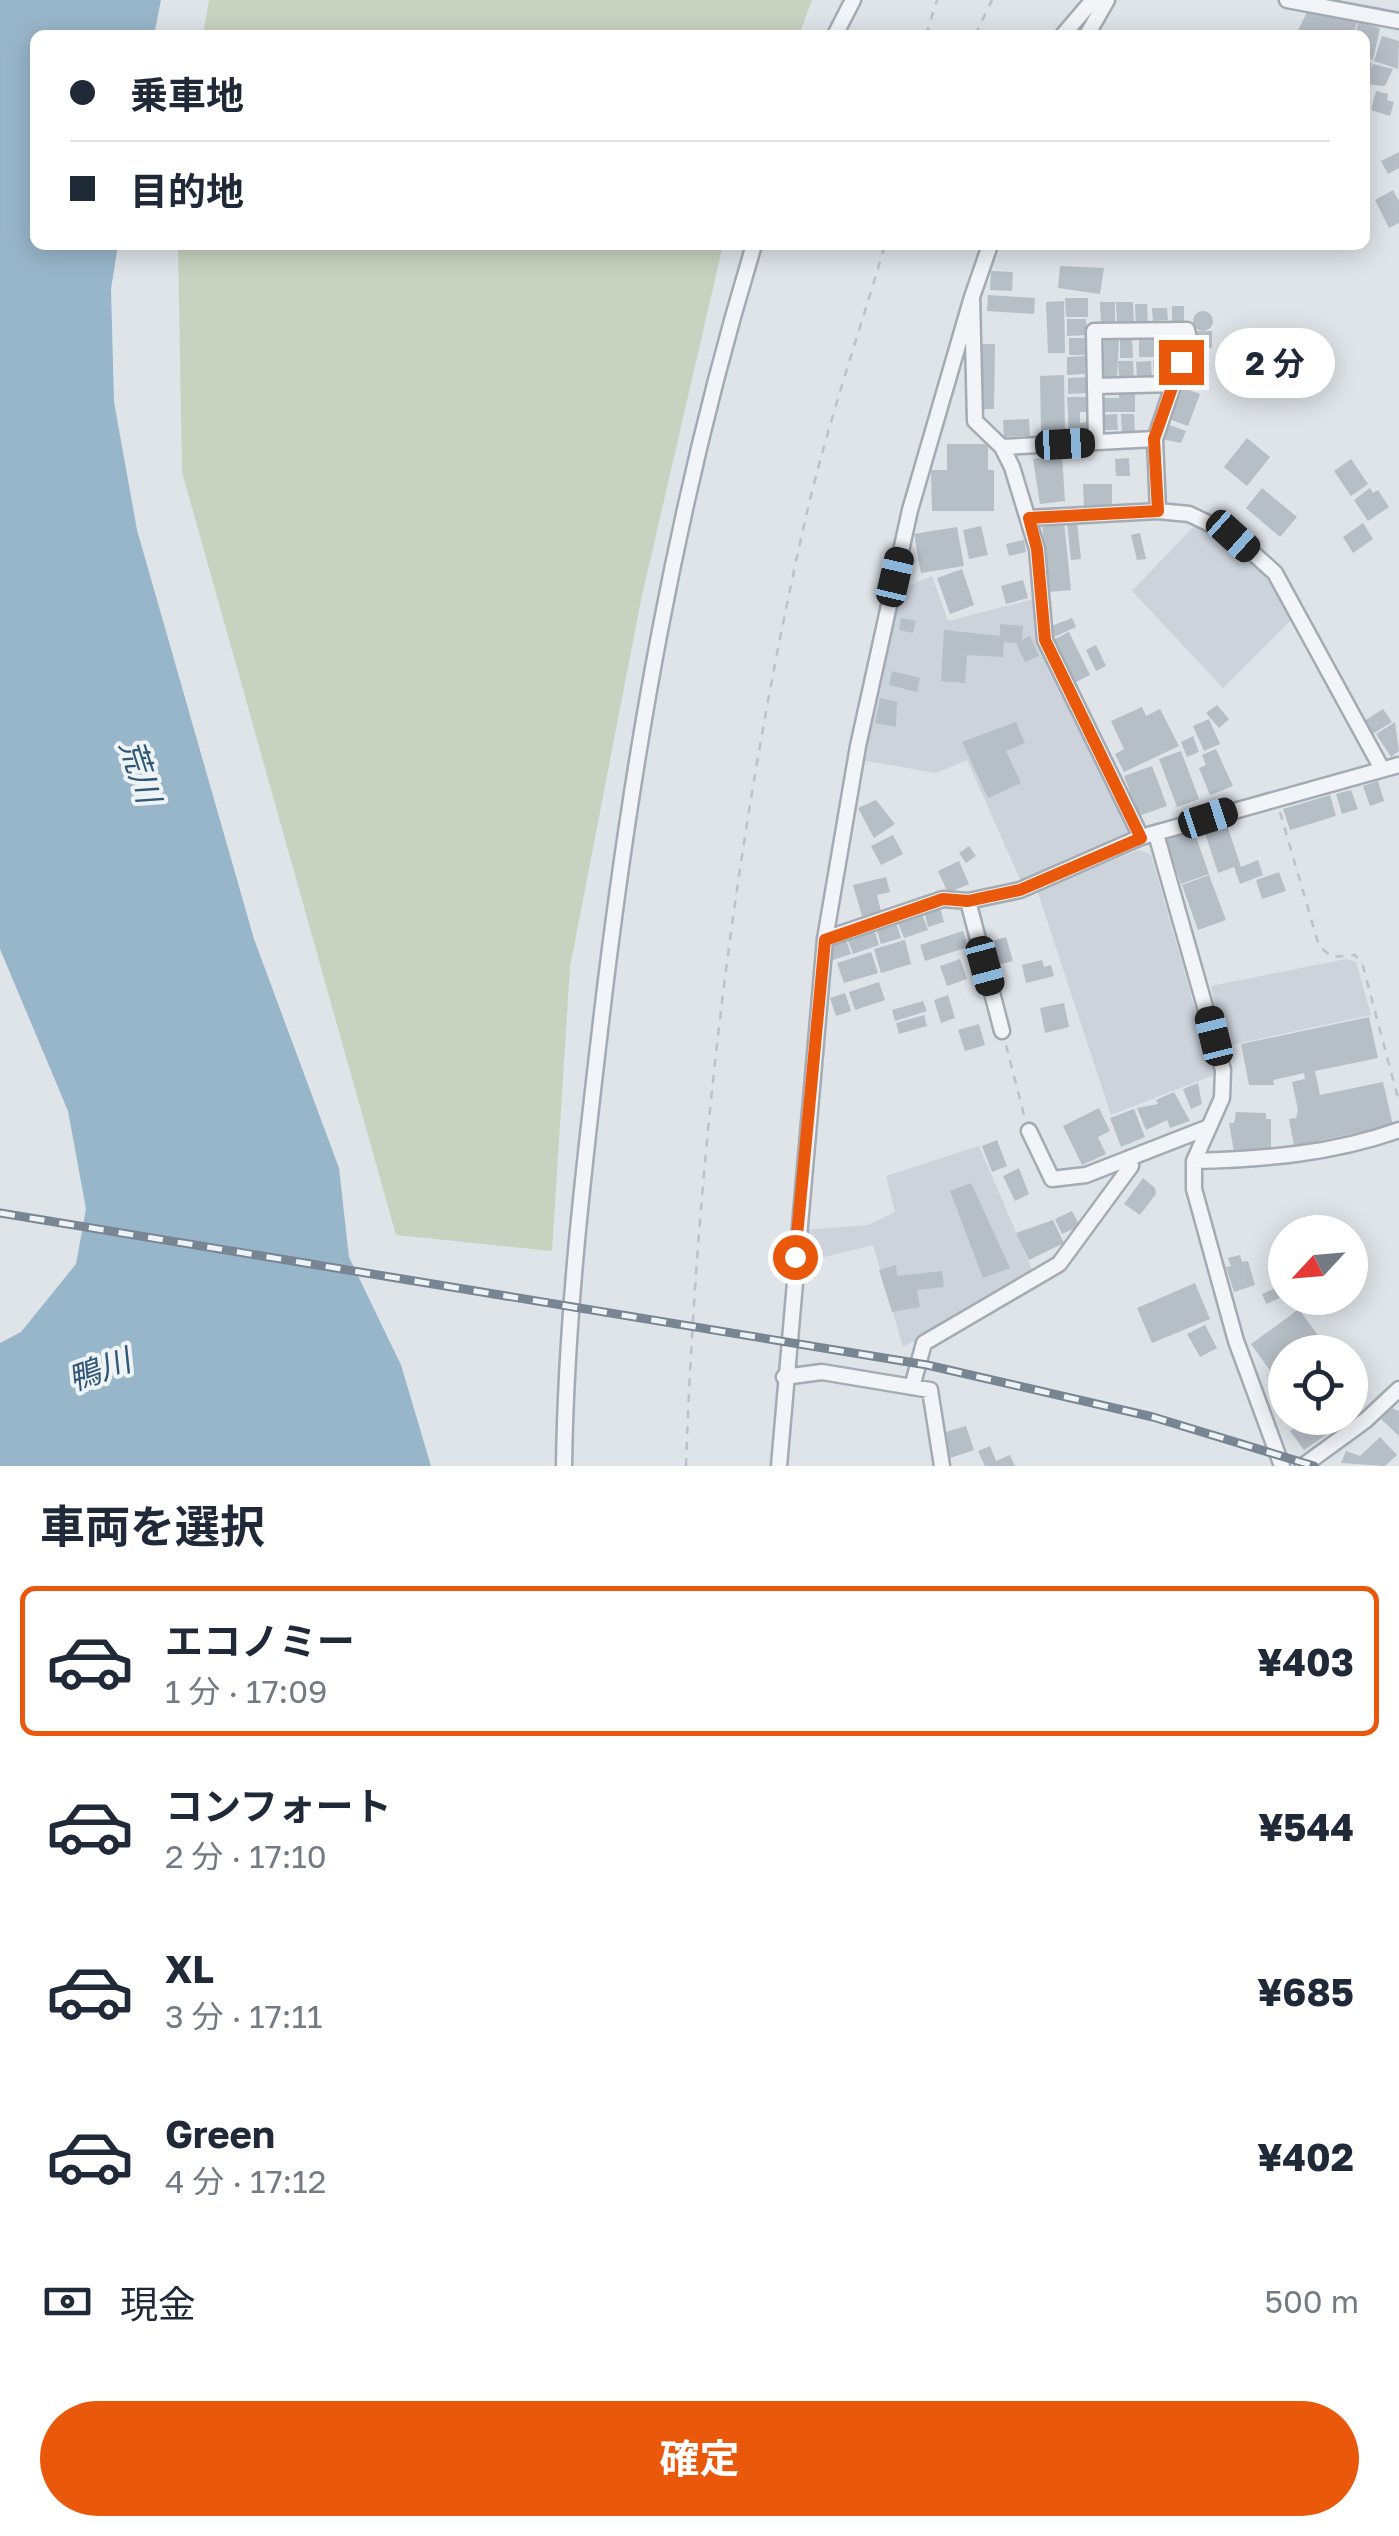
<!DOCTYPE html>
<html lang="ja">
<head>
<meta charset="utf-8">
<style>
	body { margin:0; font-family:"Golos Text","Noto Sans JP",sans-serif; background:#f6f6f7; color:#1f2937; height:100vh; display:flex; flex-direction:column; font-size:38px; white-space:nowrap }
	* { box-sizing:border-box; margin:0 }
	p { font-size:32px; color:#747a83 }
	.icon { flex:none; width:55px; height:55px; fill:none; stroke:currentColor; stroke-width:2; stroke-linecap:round; stroke-linejoin:round }
	.map { position:relative; height:1466px; overflow:hidden }
	.panel { display:flex; flex-direction:column; background:#fff; flex:1 }
	.panel>* { flex:none }
	.top-card { position:absolute; left:30px; top:30px; width:1340px; height:220px; border-radius:15px; box-shadow:0 5px 25px #0003; display:grid; align-content:center; height:220px; padding:0 40px; background:#fff }
	.needle { width:65px; rotate:244deg }
	.tools { position:absolute; left:1268px; top:1215px; display:grid; gap:20px }
	.tools a { display:grid; place-items:center; width:100px; height:100px; border-radius:50%; background:#fff; box-shadow:0 5px 25px #0003; font-size:50px }
	.end { position:absolute; width:45px; height:45px; margin:-22px; border:12px solid #ea580c; background:#fff; box-shadow:0 0 0 5px #fff }
	.from { border-radius:50% }
	.bubble { position:absolute; height:70px; border-radius:35px; background:#fff; box-shadow:0 5px 25px #0003; font-size:32px; font-weight:700; line-height:70px; text-align:center }
	.car { position:absolute; width:30px; height:60px; margin:-30px -15px; border-radius:12px; box-shadow:0 0 8px 2px #0007; background:linear-gradient(#222 24%,#8ab4d8 0 40%,#222 0 76%,#8ab4d8 0 86%,#222 0) }
	.top-card b { display:flex; align-items:center; gap:35px; height:95px; font-size:38px }
	.top-card b+b { border-top:2px solid #e0e1e3 }
	.top-card i { width:25px; height:25px; background:#1f2937 }
	ul { padding:0; list-style:none }
	li { display:flex; align-items:center; gap:30px; height:150px; margin:0 20px 15px; padding:0 20px; border:5px solid transparent; border-radius:15px }
	li div { flex:1 }
	li b { display:block; font-size:38px }
	li em { font-style:normal; font-weight:700 }
	li.current { border-color:#ea580c }
	li>.icon { width:90px; height:90px; stroke-width:1.5 }
	h2 { padding:0 40px; font-size:45px; line-height:120px }
	.pay { display:flex; align-items:center; gap:25px; height:110px; padding:0 40px; font-size:38px }
	.pay p { margin-inline-start:auto }
	.cta { display:flex; gap:20px; margin-top:auto; padding:20px 40px }
	.cta a { flex:1; height:115px; border-radius:60px; background:#ea580c; color:#fff; font-size:40px; font-weight:700; line-height:115px; text-align:center }
	.map>svg:first-child { display:block }
</style>
</head>
<body>
<div class="map">
<svg width="1399" height="1466" viewBox="0 0 1399 1466">
	<rect width="100%" height="100%" fill="#dfe4e9"/>
	<!-- built -->
	<path fill="#cdd3db" d="M1194 526 1233 543 1270 577 1294 617 1223 688 1132 591Z
		M932 576 948 621 1034 599 1040 644 1132 836 1023 886 967 760 936 773 861 760 900 589Z
		M1139 850 1151 855 1214 1075 1111 1115 1037 890Z
		M1346 959 1356 962 1371 1015 1226 1046 1211 986Z
		M979 1146 1034 1274 903 1347 873 1245 800 1263 804 1230 868 1225 895 1212 886 1176Z"/>
	<!-- green -->
	<path fill="#c7d3c0" d="M209 0H812L799 35H203Z
		M178 245H723L641 600 570 967 552 1251 396 1235 182 472Z"/>
	<!-- water -->
	<path fill="#98b6ca" d="M0 0H161L154 35H35V245H118L111 289 114 402 137 530 254 939 339 1168 349 1257 401 1365 431 1466H0V1343L21 1332 76 1264 86 1209 68 1111 0 949Z"/>
	<!-- building -->
	<path fill="#b6bec6" d="M1307 12 1357 22 1353 35H1296Z
		M1358 22 1380 28 1373 60 1365 58V35H1355Z
		M1382 36 1399 41 1398 69 1374 61Z
		M1365 61 1372 63 1371 69 1373 64 1393 69 1385 86 1365 84Z
		M1376 91 1388 94 1387 100 1394 102 1390 116 1371 110Z
		M1399 152V168L1388 174 1381 161Z
		M1393 190 1399 201V223L1389 228 1375 200Z
		M1060 266 1104 268 1100 294 1058 288Z
		M991 271 1013 272 1012 291 990 290Z
		M988 295 1035 298 1034 314 987 311Z
		M1065 298H1088V317H1066Z
		M1064 301 1065 353H1048L1046 302Z
		M1100 302H1115V325H1101Z
		M1116 302H1133L1134 326H1117Z
		M1135 304H1147L1148 325 1136 326Z
		M1172 306H1184V324H1172Z
		M1152 308H1167L1168 320 1153 321Z
		M1193 321a10 10 0 1 1 20 0a10 10 0 1 1-20 0Z
		M1067 319H1086L1087 335 1067 336Z
		M1197 331H1212V348L1198 349Z
		M1069 338H1087V355H1069Z
		M1104 339H1119L1117 378 1101 379Z
		M1120 339H1132L1133 358H1120Z
		M1139 339H1156V357H1139Z
		M1177 340 1178 357H1159V341Z
		M981 344H995L994 409H980Z
		M1196 352 1208 356 1203 372 1191 368Z
		M1085 356V374L1067 375V357Z
		M1169 359 1171 379 1154 380 1153 360Z
		M1118 361H1133L1134 379H1119Z
		M1151 361 1152 379H1137L1136 362Z
		M1187 368 1203 379 1199 390 1184 385Z
		M1064 375 1065 432H1041L1040 376Z
		M1088 377V393L1068 394V378Z
		M1181 387 1200 394 1188 426 1169 419Z
		M1119 394H1135V412H1100V398H1119Z
		M1067 397H1087V412H1080V423L1088 422 1089 433 1069 434Z
		M1117 414 1118 430H1102V415Z
		M1121 414H1134L1135 433 1122 434Z
		M1029 419 1030 436 1004 437 1003 420Z
		M1167 424 1186 431 1181 443 1161 439Z
		M1247 438 1270 457 1247 486 1224 467Z
		M947 444H988V470H994V511H932L931 470H947Z
		M1058 455H1062L1065 501 1040 504 1033 459Z
		M1129 458 1130 476H1116L1115 459Z
		M1351 459 1368 484 1351 496 1334 471Z
		M1083 484H1112V507H1084Z
		M1262 488 1297 517 1280 537 1246 508Z
		M1370 488 1373 493 1378 490 1389 507 1368 521 1354 500Z
		M1064 522 1071 590 1049 592 1042 524Z
		M1077 522 1081 559 1071 560 1067 523Z
		M1363 523 1373 539 1353 553 1343 537Z
		M981 526 988 555 969 559 963 530Z
		M957 527 964 566 921 573 914 534Z
		M1140 533 1146 559 1137 560 1131 535Z
		M1024 540 1026 552 1009 556 1006 544Z
		M962 569 974 605 950 614 937 578Z
		M1023 580 1028 598 1006 604 1001 586Z
		M901 618 916 621 913 633 899 630Z
		M1072 618 1076 627 1054 637 1049 627Z
		M1000 624 1023 626 1022 640 1030 636 1039 656 1025 662 1016 643 1004 642 1003 657 967 655 965 683 941 681 944 630 1000 636Z
		M1069 632 1090 675 1074 683 1053 640Z
		M1096 645 1106 666 1096 671 1086 650Z
		M892 671 920 678 917 692 889 685Z
		M880 698 897 702 896 727 875 723Z
		M1217 705 1229 719 1219 728 1206 713Z
		M1142 707 1146 716 1160 709 1179 746 1124 772 1115 754 1124 749 1111 721Z
		M1383 709 1392 722 1371 735 1363 722Z
		M1209 719 1220 744 1204 751 1193 726Z
		M1016 722 1025 743 1006 751 1021 783 988 798 962 742Z
		M1395 722 1399 751 1391 757 1376 734Z
		M1193 736 1199 752 1187 757 1181 742Z
		M1216 749 1233 786 1210 795 1199 768 1206 765 1202 755Z
		M1181 751 1199 799 1177 807 1159 759Z
		M1152 766 1167 806 1139 816 1124 776Z
		M1378 781 1384 801 1370 806 1363 786Z
		M1351 790 1358 809 1342 814 1336 794Z
		M1330 795 1336 816 1290 830 1283 809Z
		M876 800 895 824 874 838 858 808Z
		M1227 825 1241 867 1258 860 1263 875 1240 884 1234 867 1218 873 1205 833Z
		M1194 831 1209 874 1181 884 1166 840Z
		M893 835 903 854 881 865 871 846Z
		M969 846 976 856 966 863 959 853Z
		M959 861 969 884 948 893 938 871Z
		M1279 872 1286 891 1262 899 1256 880Z
		M1209 875 1226 920 1198 930 1182 885Z
		M886 877 890 892 877 895 881 911 862 916 853 885Z
		M940 907 944 922 928 927 924 911Z
		M921 912 928 930 904 938 897 920Z
		M896 922 901 938 881 944 876 928Z
		M874 929 879 945 853 954 847 938Z
		M963 931 968 947 925 961 920 945Z
		M1006 937 1013 961 993 966 986 943Z
		M846 940 851 954 830 961 833 944Z
		M905 940 911 964 881 973 874 949Z
		M871 952 878 973 844 983 837 963Z
		M960 959 967 979 947 986 940 966Z
		M1042 960 1044 967 1051 965 1054 976 1026 983 1022 965Z
		M879 982 885 1000 855 1010 849 992Z
		M845 993 851 1011 836 1016 830 998Z
		M948 995 955 1018 941 1023 934 1000Z
		M923 1001 927 1011 895 1021 892 1010Z
		M1064 1003 1069 1027 1045 1033 1040 1008Z
		M924 1015 927 1026 899 1034 896 1023Z
		M1369 1017 1378 1058 1315 1071 1320 1095 1383 1082 1393 1125 1294 1146 1289 1119 1296 1118 1298 1110 1292 1082 1305 1079 1304 1073 1273 1080 1274 1085H1249L1241 1044Z
		M979 1024 985 1045 965 1051 958 1030Z
		M1198 1083 1202 1104 1191 1109 1183 1089Z
		M1174 1092 1190 1121 1170 1128 1167 1120 1146 1130 1137 1108 1158 1104 1156 1100Z
		M1099 1108 1110 1131 1098 1137 1106 1154 1082 1165 1063 1126Z
		M1134 1109 1145 1137 1121 1147 1110 1118Z
		M1236 1112 1266 1113V1119H1271V1153L1234 1152 1229 1123H1234Z
		M997 1140 1007 1166 992 1172 982 1146Z
		M1019 1168 1029 1194 1015 1201 1003 1176Z
		M1143 1178 1155 1188 1156 1194 1140 1215 1124 1204Z
		M971 1183 1010 1268 983 1278 950 1191Z
		M1072 1211 1080 1226 1062 1234 1055 1219Z
		M1053 1220 1064 1243 1029 1260 1016 1233Z
		M1240 1255 1242 1262 1248 1261 1255 1285 1234 1292 1226 1267 1231 1266 1228 1258Z
		M896 1265 897 1276 942 1271 944 1287 917 1290 920 1307 892 1312 879 1270Z
		M1195 1283 1210 1319 1152 1343 1137 1308Z
		M1282 1285 1285 1296 1266 1304 1262 1294Z
		M1299 1309 1321 1340 1304 1352H1285V1366L1273 1375 1251 1344Z
		M1205 1325 1217 1348 1200 1357 1187 1334Z
		M1285 1389V1418H1294L1287 1423 1270 1400Z
		M1392 1408 1399 1411V1436L1381 1419Z
		M1310 1418H1350L1304 1450 1290 1431Z
		M966 1426 974 1450 947 1459 939 1434Z
		M1380 1437 1397 1455 1385 1466 1341 1463 1346 1451 1360 1456Z
		M990 1446 996 1461 1010 1455 1015 1466H985L978 1451Z"/>
	<g fill="none" stroke-linecap="round" stroke-linejoin="round">
		<!-- minor casing -->
		<g stroke="#a4abb3" stroke-width="19">
			<path id="minor" d="M1287 0 1399 21
				M835 35 853 0
				M1063 35 1093 0
				M1087 35 1107 0
				M990 245 972 297 975 421 1002 447 1012 467 1037 549 1045 640 1141 837
				M1095 386 1174 384
				M1096 442 1094 331 1187 330 1189 339 1155 439 1158 511
				M1002 447 1155 439
				M1029 518 1158 511 1189 514 1233 535 1275 573 1382 769
				M1156 834 1223 1070 1222 1098 1194 1161V1189L1236 1341 1282 1466
				M968 901 1002 1031
				M825 939 943 899 968 901 1020 890 1141 837 1399 765
				M1029 1131 1052 1179 1086 1175 1209 1127
				M1194 1161C1264 1159 1332 1154 1399 1130
				M784 1377 822 1372 930 1390 942 1466
				M912 1387 924 1343 1059 1264 1131 1166 1129 1158
				M564 1466C566 1319 583 1175 600 1030 631 764 676 501 754 245
				M779 1466 825 939 858 746 910 510 972 297
				M1303 1466 1366 1420 1399 1389"/>
		</g>
		<!-- path -->
		<path stroke="#bdc2c8" stroke-width="2.5" stroke-dasharray="8 8" stroke-linecap="butt" d="M926 35 937 0
			M975 35 992 0
			M1280 812 1319 946 1332 957 1355 955 1363 966 1399 1102
			M1006 1045 1024 1115
			M686 1466C697 1150 735 830 805 521 826 428 858 337 885 245"/>
		<!-- minor -->
		<use href="#minor" stroke="#f2f4f7" stroke-width="14"/>
		<!-- rail casing -->
		<g stroke="#788593" stroke-width="9">
			<path id="rail" d="M0 1213 927 1365 1153 1417 1314 1466"/>
		</g>
		<!-- rail -->
		<use href="#rail" stroke="#eef3f6" stroke-width="5" stroke-dasharray="15" stroke-linecap="butt"/>
	</g>
	<g fill="none" stroke-linecap="round" stroke-linejoin="round">
		<!-- route -->
		<path stroke="#ea580c" stroke-width="12" d="M795 1257 825 940 943 899 968 901 1020 890 1141 838 1045 640 1037 549 1029 518 1158 511 1154 439 1181 362"/>
	</g>
	<g text-anchor="middle" dominant-baseline="central" stroke-width="8" stroke-linejoin="round" paint-order="stroke">
		<!-- water labels -->
		<g font-size="32" font-style="italic" fill="#305776" stroke="#eef3f6">
			<text transform="translate(141 771) rotate(72)">荒川</text>
			<text transform="translate(99 1369) rotate(-20)">鴨川</text>
		</g>
	</g>
</svg>
<div class="tools">
<a><svg class="needle" viewBox="-14 -14 28 28"><path d="M0-13l5 13h-10z" fill="#e53935"/><path d="M0 13l5-13h-10z" fill="#747a83"/></svg></a>
<a><svg class="icon" aria-label="locate" viewBox="0 0 24 24"><circle cx="12" cy="12" r="6"/><path d="M12 2v4M12 18v4M2 12h4M18 12h4"/></svg></a>
</div>
<i class="end from" style="left:795px;top:1257px"></i>
<i class="end" style="left:1181px;top:362px"></i>
<div class="bubble" style="left:1215px;top:328px;width:120px">2 分</div>
<i class="car" style="left:1065px;top:444px;rotate:87deg"></i>
<i class="car" style="left:1233px;top:536px;rotate:132deg"></i>
<i class="car" style="left:895px;top:577px;rotate:13deg"></i>
<i class="car" style="left:1208px;top:818px;rotate:72deg"></i>
<i class="car" style="left:985px;top:966px;rotate:165deg"></i>
<i class="car" style="left:1214px;top:1036px;rotate:346deg"></i>
<div class="top-card">
<b><i class="from"></i>乗車地</b>
<b><i></i>目的地</b>
</div>
</div>
<section class="panel">
<h2>車両を選択</h2>
<ul>
<li class="current"><svg class="icon" aria-label="car" viewBox="0 0 24 24"><path d="M5 17H2v-5l4-1 3-4h7l3 4 3 1v5h-3M9 17h6M6 11h13"/><circle cx="7" cy="17" r="2"/><circle cx="17" cy="17" r="2"/></svg><div><b>エコノミー</b><p>1 分 · 17:09</p></div><em>¥403</em></li>
<li><svg class="icon" aria-label="car" viewBox="0 0 24 24"><path d="M5 17H2v-5l4-1 3-4h7l3 4 3 1v5h-3M9 17h6M6 11h13"/><circle cx="7" cy="17" r="2"/><circle cx="17" cy="17" r="2"/></svg><div><b>コンフォート</b><p>2 分 · 17:10</p></div><em>¥544</em></li>
<li><svg class="icon" aria-label="car" viewBox="0 0 24 24"><path d="M5 17H2v-5l4-1 3-4h7l3 4 3 1v5h-3M9 17h6M6 11h13"/><circle cx="7" cy="17" r="2"/><circle cx="17" cy="17" r="2"/></svg><div><b>XL</b><p>3 分 · 17:11</p></div><em>¥685</em></li>
<li><svg class="icon" aria-label="car" viewBox="0 0 24 24"><path d="M5 17H2v-5l4-1 3-4h7l3 4 3 1v5h-3M9 17h6M6 11h13"/><circle cx="7" cy="17" r="2"/><circle cx="17" cy="17" r="2"/></svg><div><b>Green</b><p>4 分 · 17:12</p></div><em>¥402</em></li>
</ul>
<div class="pay"><svg class="icon" aria-label="cash" viewBox="0 0 24 24"><path d="M3 7h18v10H3z"/><circle cx="12" cy="12" r="2"/></svg>現金<p>500 m</p></div>
<div class="cta"><a>確定</a></div>
</section>
</body>
</html>
